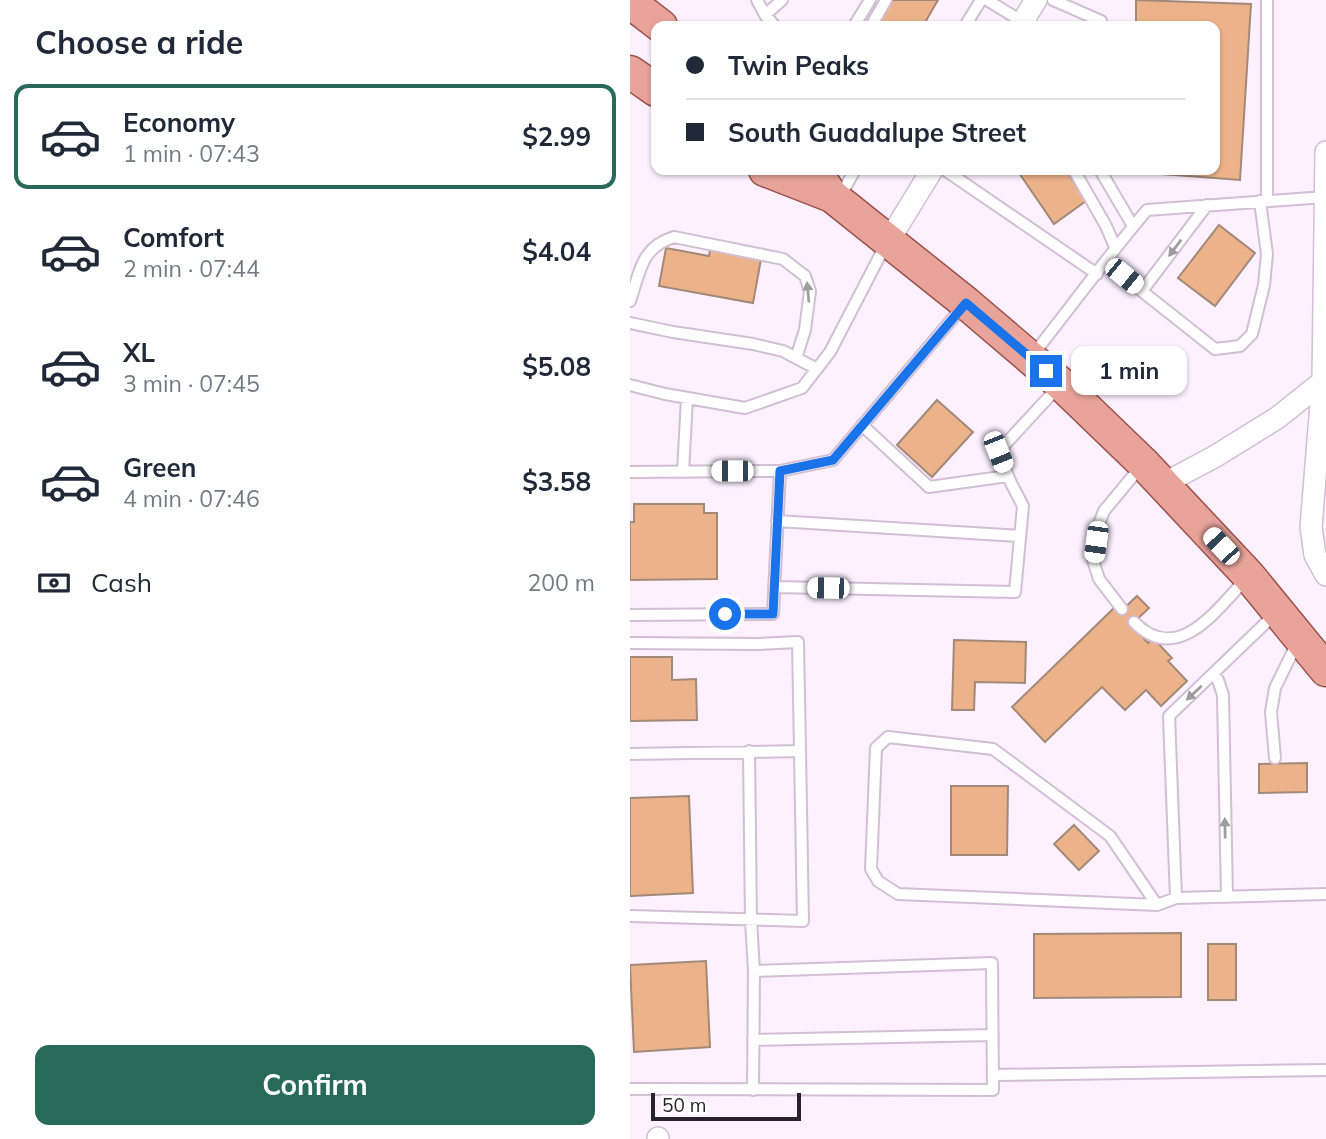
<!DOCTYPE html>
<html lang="en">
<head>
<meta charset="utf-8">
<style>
	body { margin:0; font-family:Mulish,sans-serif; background:#f6f6f7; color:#1f2937; height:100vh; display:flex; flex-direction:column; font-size:26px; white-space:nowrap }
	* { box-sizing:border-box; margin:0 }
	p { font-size:23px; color:#747a83 }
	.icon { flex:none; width:38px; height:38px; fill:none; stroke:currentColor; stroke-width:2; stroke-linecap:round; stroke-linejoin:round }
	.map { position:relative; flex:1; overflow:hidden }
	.sheet { display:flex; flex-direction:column; background:#fff; width:630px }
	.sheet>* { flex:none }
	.banner { position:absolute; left:21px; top:21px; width:569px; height:154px; border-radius:14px; box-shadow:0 2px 5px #0004; display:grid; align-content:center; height:154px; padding:0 35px; background:#fff }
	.scale { position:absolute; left:21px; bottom:18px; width:150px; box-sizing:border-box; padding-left:7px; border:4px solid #2a222b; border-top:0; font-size:19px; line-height:24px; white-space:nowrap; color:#2a222b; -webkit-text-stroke:5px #fff; paint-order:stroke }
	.end { position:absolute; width:32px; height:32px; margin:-16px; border:9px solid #1a73e8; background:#fff; box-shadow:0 0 0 4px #fff }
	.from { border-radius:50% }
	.bubble { position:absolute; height:49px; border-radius:14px; background:#fff; box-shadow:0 2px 5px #0004; font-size:23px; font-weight:700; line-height:49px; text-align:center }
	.car { position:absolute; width:21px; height:42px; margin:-21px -10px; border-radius:9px; box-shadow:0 0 5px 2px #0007; background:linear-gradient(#fff 24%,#345 0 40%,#fff 0 76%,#345 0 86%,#fff 0) }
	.banner b { display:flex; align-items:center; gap:24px; height:66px; font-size:26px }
	.banner b+b { border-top:2px solid #e0e1e3 }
	.banner i { width:18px; height:18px; background:#1f2937 }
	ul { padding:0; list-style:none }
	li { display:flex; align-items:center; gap:21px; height:105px; margin:0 14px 10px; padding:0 21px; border:4px solid transparent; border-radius:14px }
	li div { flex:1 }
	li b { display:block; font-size:26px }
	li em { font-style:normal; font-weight:700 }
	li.current { border-color:#286a5a }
	li>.icon { width:63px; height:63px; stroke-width:1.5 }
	h2 { padding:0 35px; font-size:32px; line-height:84px }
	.pay { display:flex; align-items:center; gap:18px; height:77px; padding:0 35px; font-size:26px }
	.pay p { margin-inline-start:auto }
	.button { display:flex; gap:14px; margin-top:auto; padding:14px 35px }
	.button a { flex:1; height:80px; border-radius:14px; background:#286a5a; color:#fff; font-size:28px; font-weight:700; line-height:80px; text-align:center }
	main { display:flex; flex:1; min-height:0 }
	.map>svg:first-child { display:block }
</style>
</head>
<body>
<main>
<section class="sheet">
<h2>Choose a ride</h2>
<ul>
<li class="current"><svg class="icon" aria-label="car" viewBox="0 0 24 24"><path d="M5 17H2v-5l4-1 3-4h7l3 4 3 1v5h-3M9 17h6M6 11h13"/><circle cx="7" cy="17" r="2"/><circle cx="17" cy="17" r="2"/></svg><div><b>Economy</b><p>1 min · 07:43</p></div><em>$2.99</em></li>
<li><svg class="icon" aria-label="car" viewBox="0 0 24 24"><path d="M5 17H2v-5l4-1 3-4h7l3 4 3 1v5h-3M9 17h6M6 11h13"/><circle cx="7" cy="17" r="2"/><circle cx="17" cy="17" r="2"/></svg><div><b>Comfort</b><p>2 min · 07:44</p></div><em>$4.04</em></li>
<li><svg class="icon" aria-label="car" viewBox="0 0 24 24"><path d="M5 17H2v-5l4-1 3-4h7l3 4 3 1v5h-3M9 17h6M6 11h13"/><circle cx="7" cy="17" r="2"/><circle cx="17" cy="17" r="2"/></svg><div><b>XL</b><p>3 min · 07:45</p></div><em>$5.08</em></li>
<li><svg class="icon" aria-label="car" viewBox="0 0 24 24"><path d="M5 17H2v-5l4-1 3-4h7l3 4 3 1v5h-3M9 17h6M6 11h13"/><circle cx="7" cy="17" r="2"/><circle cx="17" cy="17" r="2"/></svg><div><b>Green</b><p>4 min · 07:46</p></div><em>$3.58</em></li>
</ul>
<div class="pay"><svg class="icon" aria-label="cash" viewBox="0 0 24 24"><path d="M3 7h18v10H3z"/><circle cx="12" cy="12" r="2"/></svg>Cash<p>200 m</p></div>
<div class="button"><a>Confirm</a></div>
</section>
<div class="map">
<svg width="696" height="1139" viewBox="0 0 696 1139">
	<rect width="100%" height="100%" fill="#fdf0ff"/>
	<!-- building -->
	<path fill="#ecb289" stroke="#a28978" stroke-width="2" d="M262 0H308L293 26H247Z
		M506 0 621 4 610 180 505 172V170H584V26H506Z
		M387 170H436L456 201 424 224Z
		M589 225 625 253 585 306 548 278Z
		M36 248 79 256 80 250 131 259 123 303 29 286Z
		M307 400 343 432 302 477 267 445Z
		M4 504H74V513H87V579L0 580V522H4Z
		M507 596 519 608 501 625 518 643 523 638 542 658 538 661 557 681 531 706 516 690 495 710 472 687 415 742 382 707 484 608 489 613Z
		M324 640 396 642 395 683 345 682 344 710H322Z
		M0 657H42V680L66 679 67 720 0 721Z
		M677 763V792L629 793V764Z
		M321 786H378L377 855H321Z
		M59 796 63 893 0 896V798Z
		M444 825 469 851 449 870 424 844Z
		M551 933V997L404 998V934Z
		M578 944H606V1000H578Z
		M76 961 80 1047 4 1052 0 965Z"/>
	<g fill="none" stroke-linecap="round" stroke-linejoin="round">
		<!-- service casing -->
		<g stroke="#d2bed5" stroke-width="14">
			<path id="service" d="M127 0 135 15 145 26
				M357 0 393 22
				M423 0 471 21V26
				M637 0V201
				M135 15 152 0
				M224 26 240 0
				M241 26 256 0
				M335 26 351 0
				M315 170 467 274
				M444 170 476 226 485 247
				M470 170 503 226
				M209 198 225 170
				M475 262 585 349 610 346 622 334 634 285 637 254 630 201
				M512 291 577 205
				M0 301C10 272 11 247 44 237L153 259 175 276 180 291 175 330 166 358
				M0 323 43 332 123 344 153 351 187 369
				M402 356C441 307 477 257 517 210L695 197
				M0 385 35 394 115 408 172 388 200 352 257 242
				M232 425 299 487 378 476
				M150 471 203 460 334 305
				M0 472 150 471 143 614 0 615
				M53 472 57 398
				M147 521 390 536
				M144 587 385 592 393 506 381 483 368 452 429 386
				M492 609 469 579 463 560 469 524 474 511 512 465
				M504 622C548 667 587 609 617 578
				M0 643 129 644 168 642 170 751 0 754
				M583 674 588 680 593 695 597 897
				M119 751 121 920 124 971
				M645 758 641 712 645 688 668 641
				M546 898 539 716 646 613
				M527 905 480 836 363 749 258 737 246 748 241 869 248 881 268 894 527 905 546 898 696 894
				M0 916 173 921 170 751
				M123 1040 362 1035
				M363 1075 696 1070
				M0 1089 363 1090 362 963 124 971 123 1090"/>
		</g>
		<!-- minor casing -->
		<g stroke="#d2bed5" stroke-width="24">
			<path id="minor" d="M390 26 406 0
				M696 152 693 380 681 527 685 555 696 575
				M259 240 302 170
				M533 484 584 457 647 418 696 379
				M28 1138V1139"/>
		</g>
		<!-- primary casing -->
		<g stroke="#9b5049" stroke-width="35">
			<path id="primary" d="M0 2 31 26
				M0 72 26 90
				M135 170 202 196
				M184 170 202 196 336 303 431 384 513 463 619 576 696 670"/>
		</g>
		<!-- service -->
		<use href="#service" stroke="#fff" stroke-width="10"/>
		<!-- minor -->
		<use href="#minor" stroke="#fff" stroke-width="21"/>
		<!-- primary -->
		<use href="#primary" stroke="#e8a49b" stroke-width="32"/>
	</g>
	<!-- one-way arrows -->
	<defs><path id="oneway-solid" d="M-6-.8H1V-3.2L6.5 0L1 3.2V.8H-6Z" transform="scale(1.75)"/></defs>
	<g fill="#9f9ca0">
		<use href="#oneway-solid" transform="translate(545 248) rotate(127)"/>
		<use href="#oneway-solid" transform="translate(178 292) rotate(-95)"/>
		<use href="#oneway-solid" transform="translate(564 693) rotate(137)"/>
		<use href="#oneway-solid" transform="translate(595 828) rotate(-91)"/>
	</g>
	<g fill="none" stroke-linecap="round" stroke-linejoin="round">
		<!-- route -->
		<path stroke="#1a73e8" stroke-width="9" d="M95 614H143L150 471 203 460 336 303 416 371"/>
	</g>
</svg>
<div class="scale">50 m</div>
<i class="end from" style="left:95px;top:614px"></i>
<i class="end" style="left:416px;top:371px"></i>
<div class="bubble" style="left:441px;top:346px;width:116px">1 min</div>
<i class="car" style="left:494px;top:276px;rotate:129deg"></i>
<i class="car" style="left:368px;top:452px;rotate:158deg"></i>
<i class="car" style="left:102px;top:471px;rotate:270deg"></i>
<i class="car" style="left:466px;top:542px;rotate:188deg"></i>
<i class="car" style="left:591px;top:546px;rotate:317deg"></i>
<i class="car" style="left:198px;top:588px;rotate:271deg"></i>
<div class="banner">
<b><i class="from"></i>Twin Peaks</b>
<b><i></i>South Guadalupe Street</b>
</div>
</div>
</main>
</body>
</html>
